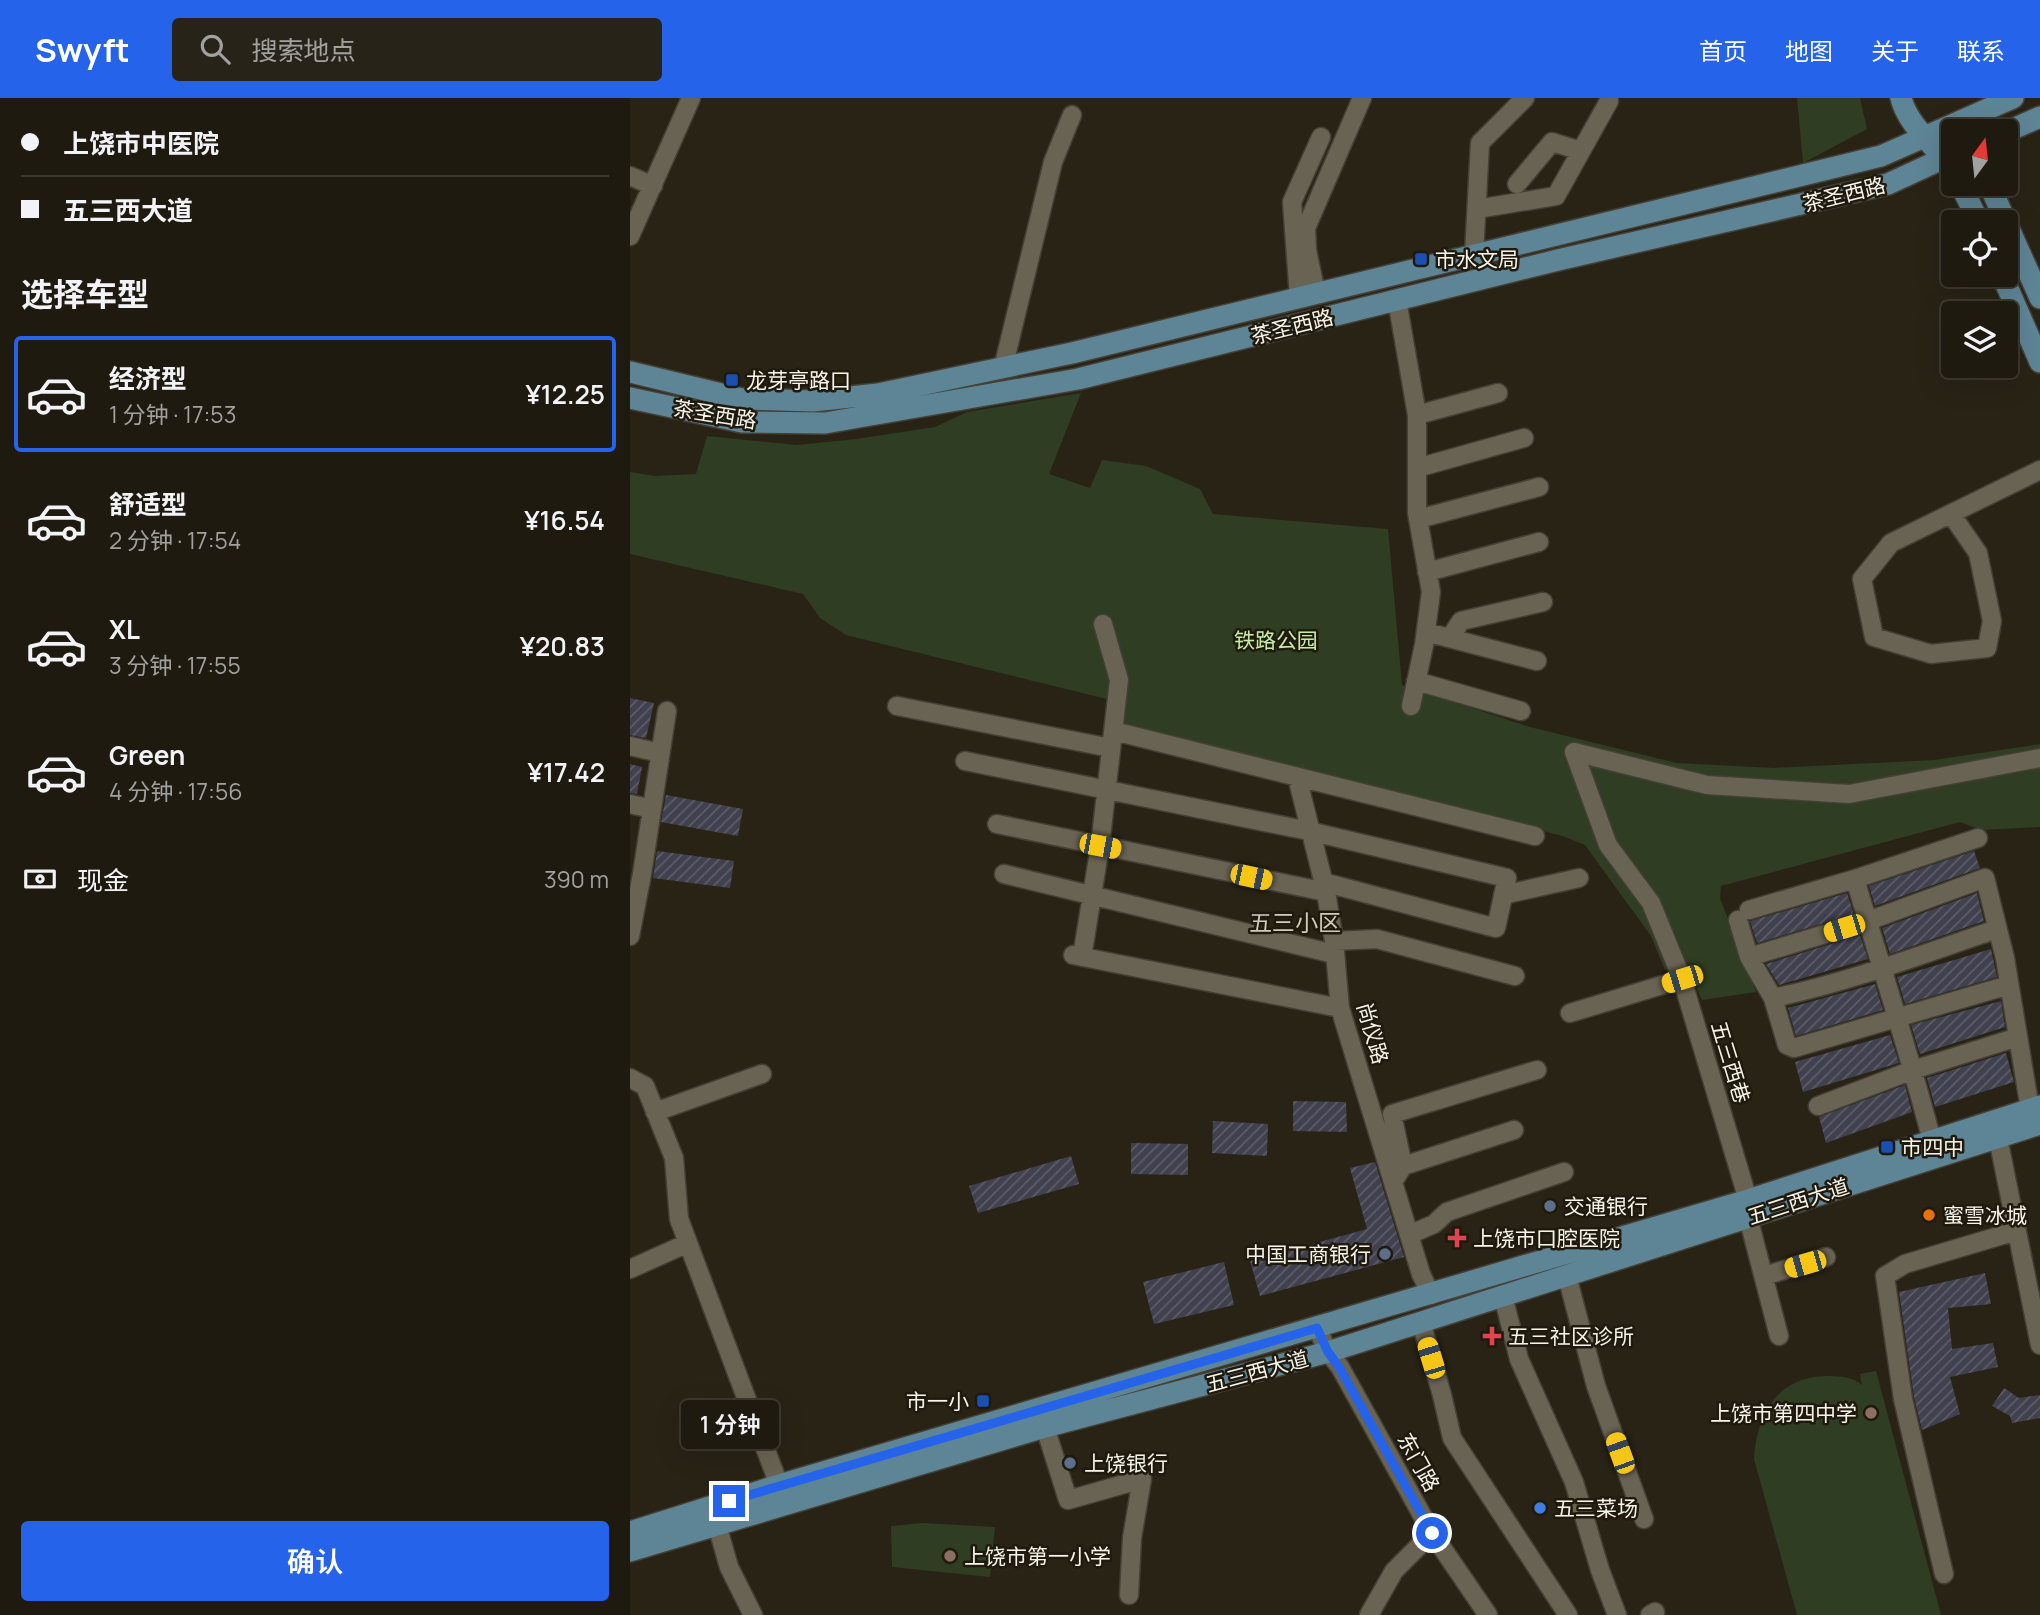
<!DOCTYPE html>
<html lang="zh">
<head>
<meta charset="utf-8">
<style>
	body { margin:0; font-family:Manrope,"Noto Sans SC",sans-serif; background:#272319; color:#f1f3f6; height:100vh; display:flex; flex-direction:column; font-size:26px; white-space:nowrap }
	* { box-sizing:border-box; margin:0 }
	p { font-size:23px; color:#a1a19f }
	.icon { flex:none; width:38px; height:38px; fill:none; stroke:currentColor; stroke-width:2; stroke-linecap:round; stroke-linejoin:round }
	.map { position:relative; flex:1; overflow:hidden }
	.sheet { display:flex; flex-direction:column; background:#1f1a10; width:630px }
	.sheet>* { flex:none }
	.banner { display:grid; align-content:center; height:154px; padding:0 21px; background:#1f1a10 }
	.needle { width:46px; rotate:15deg }
	.fabs { position:absolute; left:1311px; top:21px; display:grid; gap:14px }
	.fabs a { display:grid; place-items:center; width:77px; height:77px; border-radius:7px; background:#1f1a10; box-shadow:0 7px 28px #0002,0 0 0 2px #3c3830; font-size:35px }
	.end { position:absolute; width:32px; height:32px; margin:-16px; border:9px solid #2563eb; background:#fff; box-shadow:0 0 0 4px #fff }
	.from { border-radius:50% }
	.bubble { position:absolute; height:49px; border-radius:7px; background:#1f1a10; box-shadow:0 7px 28px #0002,0 0 0 2px #3c3830; font-size:23px; font-weight:600; line-height:49px; text-align:center }
	.car { position:absolute; width:21px; height:42px; margin:-21px -10px; border-radius:9px; box-shadow:0 0 5px 2px #0007; background:linear-gradient(#f5c518 24%,#345 0 40%,#f5c518 0 76%,#345 0 86%,#f5c518 0) }
	.banner b { display:flex; align-items:center; gap:24px; height:66px; font-size:26px }
	.banner b+b { border-top:2px solid #3c3830 }
	.banner i { width:18px; height:18px; background:#f1f3f6 }
	ul { padding:0; list-style:none }
	li { display:flex; align-items:center; gap:21px; height:116px; margin:0 14px 10px; padding:0 7px; border:4px solid transparent; border-radius:7px }
	li div { flex:1 }
	li b { display:block; font-size:26px }
	li em { font-style:normal; font-weight:600 }
	li.active { border-color:#2563eb }
	li>.icon { width:63px; height:63px; stroke-width:1.5 }
	h2 { padding:0 21px; font-size:32px; line-height:84px }
	.pay { display:flex; align-items:center; gap:18px; height:77px; padding:0 21px; font-size:26px }
	.pay p { margin-inline-start:auto }
	.primary-button { display:flex; gap:14px; margin-top:auto; padding:14px 21px }
	.primary-button a { flex:1; height:80px; border-radius:7px; background:#2563eb; color:#fff; font-size:28px; font-weight:600; line-height:80px; text-align:center }
	header { display:flex; align-items:center; gap:42px; box-sizing:border-box; height:98px; padding:0 35px; background:#2563eb; color:#fff }
	header strong { font-size:33px }
	nav { display:flex; gap:38px; margin-inline-start:auto; font-size:24px }
	.search { width:490px; height:63px; background:#272319; display:flex; align-items:center; gap:18px; box-sizing:border-box; padding:0 24px; border-radius:7px; color:#a1a19f; font-size:26px }
	main { display:flex; flex:1; min-height:0 }
	.map>svg:first-child { display:block }
</style>
</head>
<body>
<header>
<strong>Swyft</strong>
<div class="search"><svg class="icon" aria-label="search" viewBox="0 0 24 24"><circle cx="10" cy="10" r="6"/><path d="M15 15l6 6"/></svg>搜索地点</div>
<nav><a>首页</a><a>地图</a><a>关于</a><a>联系</a></nav>
</header>
<main>
<section class="sheet">
<div class="banner">
<b><i class="from"></i>上饶市中医院</b>
<b><i></i>五三西大道</b>
</div>
<h2>选择车型</h2>
<ul>
<li class="active"><svg class="icon" aria-label="car" viewBox="0 0 24 24"><path d="M5 17H2v-5l4-1 3-4h7l3 4 3 1v5h-3M9 17h6M6 11h13"/><circle cx="7" cy="17" r="2"/><circle cx="17" cy="17" r="2"/></svg><div><b>经济型</b><p>1 分钟 · 17:53</p></div><em>¥12.25</em></li>
<li><svg class="icon" aria-label="car" viewBox="0 0 24 24"><path d="M5 17H2v-5l4-1 3-4h7l3 4 3 1v5h-3M9 17h6M6 11h13"/><circle cx="7" cy="17" r="2"/><circle cx="17" cy="17" r="2"/></svg><div><b>舒适型</b><p>2 分钟 · 17:54</p></div><em>¥16.54</em></li>
<li><svg class="icon" aria-label="car" viewBox="0 0 24 24"><path d="M5 17H2v-5l4-1 3-4h7l3 4 3 1v5h-3M9 17h6M6 11h13"/><circle cx="7" cy="17" r="2"/><circle cx="17" cy="17" r="2"/></svg><div><b>XL</b><p>3 分钟 · 17:55</p></div><em>¥20.83</em></li>
<li><svg class="icon" aria-label="car" viewBox="0 0 24 24"><path d="M5 17H2v-5l4-1 3-4h7l3 4 3 1v5h-3M9 17h6M6 11h13"/><circle cx="7" cy="17" r="2"/><circle cx="17" cy="17" r="2"/></svg><div><b>Green</b><p>4 分钟 · 17:56</p></div><em>¥17.42</em></li>
</ul>
<div class="pay"><svg class="icon" aria-label="cash" viewBox="0 0 24 24"><path d="M3 7h18v10H3z"/><circle cx="12" cy="12" r="2"/></svg>现金<p>390 m</p></div>
<div class="primary-button"><a>确认</a></div>
</section>
<div class="map">
<svg width="1410" height="1517" viewBox="0 0 1410 1517">
	<defs>
		<pattern id="building-hatch" width="6" height="6" patternUnits="userSpaceOnUse" patternTransform="scale(1.75)"><rect width="6" height="6" fill="#41404e"/><path d="M-1 1l2-2M0 6l6-6M5 7l2-2" fill="none" stroke="#5d5c68"/></pattern>
	</defs>
	<rect width="100%" height="100%" fill="#292316"/>
	<!-- green -->
	<path fill="#2f3d22" d="M1167 0H1230L1237 31 1173 65Z
		M451 295 419 376 460 390 472 362 516 368 570 391 583 416 758 431 772 587 900 629 1047 665 1144 670 1304 662 1410 646V729L1351 732 1330 724 1091 788 1090 800 1126 894 1072 902 1056 867 1035 872 1021 838 955 747 933 738 493 627V605L216 537 190 520 173 496 0 456V374L25 378 66 376 77 338 166 347 226 341 305 329 337 314Z
		M1246 1273 1311 1517H1167L1124 1361C1127 1316 1147 1279 1196 1278 1211 1278 1220 1278 1232 1287L1230 1276Z
		M293 1425 365 1429 360 1479 262 1469 261 1428Z"/>
	<!-- building -->
	<path fill="url(#building-hatch)" d="M0 600 24 605 16 640 0 637Z
		M0 666 12 669 7 696 0 695Z
		M36 697 113 711 108 738 31 724Z
		M27 753 104 763 100 790 23 780Z
		M1344 753 1350 770 1245 808 1239 788Z
		M1217 795 1224 816 1127 845 1120 823Z
		M1347 795 1354 823 1260 856 1252 830Z
		M1230 837 1238 861 1149 887 1136 866Z
		M1361 851 1367 879 1275 906 1267 879Z
		M1245 886 1253 912 1166 938 1158 910Z
		M1371 903 1375 929 1290 956 1281 927Z
		M1260 937 1269 965 1173 994 1165 964Z
		M1376 955 1384 984 1305 1009 1297 980Z
		M1275 987 1282 1014 1196 1045 1189 1019Z
		M663 1003 716 1004 717 1034 663 1033Z
		M583 1023 638 1026 637 1058 582 1055Z
		M501 1045 558 1046V1077L501 1076Z
		M441 1058 449 1086 348 1115 339 1088Z
		M745 1064 774 1159 630 1198 620 1163 737 1131 720 1070Z
		M594 1164 604 1207 524 1226 513 1184Z
		M1355 1175 1361 1206 1318 1210 1322 1251 1363 1245 1368 1269 1320 1279 1330 1316 1292 1332 1284 1299 1269 1194Z
		M1374 1290 1389 1300 1410 1297V1320L1382 1325 1380 1318 1362 1308Z"/>
	<g fill="none" stroke-linecap="round" stroke-linejoin="round">
		<!-- minor casing -->
		<g stroke="#444036" stroke-width="21">
			<path id="minor" d="M0 78 23 88
				M887 86 922 44 951 53
				M847 111 926 98 979 3
				M0 138 61 0
				M844 156 850 45 895 0
				M686 195 677 152 676 130 732 0
				M669 199 662 104 691 39
				M767 202 787 317V415L801 494 794 547 781 608
				M373 270 423 64 442 17
				M787 317 868 295
				M787 370 894 340
				M1321 416 1348 455 1362 523 1357 550 1301 556 1244 539 1232 481 1261 445 1410 372
				M788 421 909 389
				M797 474 909 444
				M796 534 907 563
				M820 540 831 523 913 504
				M786 583 891 613
				M267 608 481 650
				M484 633 905 738
				M0 648 30 655
				M944 654 978 747 1021 805 1052 881 1118 1102
				M944 654 1077 687 1219 696 1410 660
				M335 663 679 733 877 780 866 830 693 784
				M667 679 696 794 704 843 710 910 791 1176 801 1197
				M0 706 22 711
				M367 726 696 794
				M374 776 704 856
				M1225 781C1251 868 1279 954 1302 1043
				M873 797 949 780
				M1119 812 1225 781 1348 740
				M1108 822 1119 859
				M1367 831C1293 856 1220 884 1143 900L1119 859 1238 823 1355 780 1375 860 1400 1011
				M0 838 12 776 37 613
				M704 843 747 841 885 878
				M443 857 710 910
				M452 859 470 748 489 582 473 526
				M1143 900 1157 947 1164 950 1379 887
				M940 915 1052 881
				M0 980 15 988 44 1060 49 1121 149 1387
				M1188 1008 1283 972 1388 939
				M25 1014 132 976
				M1368 1040 1410 1247
				M773 1068 884 1032
				M763 1084 773 1068 762 1016 907 972
				M1118 1119 1149 1238
				M779 1137 804 1126 817 1114 934 1074
				M0 1171 58 1145
				M937 1178 966 1288 1014 1421
				M1134 1178 1196 1159
				M873 1198 889 1261 944 1384 970 1472 987 1517
				M791 1224 812 1297 822 1340 938 1517
				M687 1230 698 1254 710 1269 802 1435 858 1517
				M415 1329 438 1402 512 1381 502 1440 499 1497
				M87 1427 99 1469 123 1517
				M1314 1476 1273 1301 1255 1178 1275 1166 1386 1133
				M739 1517 764 1473 802 1435
				M1020 1517 1025 1514"/>
		</g>
		<!-- major casing -->
		<g stroke="#444036" stroke-width="24">
			<path id="major" d="M1271 0C1278 29 1308 49 1323 74
				M1376 34 1410 19
				M1330 86 1349 124
				M1359 86 1410 200
				M1372 177 1410 264
				M0 274 112 301 183 303 248 296 442 255 1251 58 1383 0
				M0 300 112 324 195 325 448 281 928 162 1258 86 1323 56
				M0 1434 149 1387 1118 1102 1410 1008
				M0 1453 415 1329 698 1254 1410 1026"/>
		</g>
		<!-- minor -->
		<use href="#minor" stroke="#696353" stroke-width="18"/>
		<!-- major -->
		<use href="#major" stroke="#5e8596" stroke-width="21"/>
	</g>
	<g fill="none" stroke-linecap="round" stroke-linejoin="round">
		<!-- route -->
		<path stroke="#2563eb" stroke-width="9" d="M99 1403 687 1230 698 1254 709 1269 802 1435"/>
	</g>
	<!-- markers -->
	<g fill="#1a4fb4" stroke="#1f1a0d" stroke-width="2.5">
		<rect x="784" y="154" width="14" height="14" rx="3.5"/>
		<rect x="95" y="275" width="14" height="14" rx="3.5"/>
		<rect x="1250" y="1042" width="14" height="14" rx="3.5"/>
		<rect x="346" y="1296" width="14" height="14" rx="3.5"/>
	</g>
	<g fill="#5c6f8a" stroke="#1f1a0d" stroke-width="2.5">
		<circle cx="920" cy="1108" r="7"/>
		<circle cx="755" cy="1156" r="7"/>
		<circle cx="440" cy="1365" r="7"/>
	</g>
	<circle fill="#e8710a" stroke="#1f1a0d" stroke-width="2.5" cx="1299" cy="1117" r="7"/>
	<g fill="#e0444e" stroke="#1f1a0d" stroke-width="2.5">
		<path d="M823.5 1129.5h7v7h7v7h-7v7h-7v-7h-7v-7h7z"/>
		<path d="M858.5 1227.5h7v7h7v7h-7v7h-7v-7h-7v-7h7z"/>
	</g>
	<g fill="#8d6e63" stroke="#1f1a0d" stroke-width="2.5">
		<circle cx="1241" cy="1315" r="7"/>
		<circle cx="320" cy="1458" r="7"/>
	</g>
	<circle fill="#3f7fe0" stroke="#1f1a0d" stroke-width="2.5" cx="910" cy="1410" r="7"/>
	<g text-anchor="middle" dominant-baseline="central" stroke-width="5" stroke-linejoin="round" paint-order="stroke">
		<!-- street labels -->
		<g font-size="21" fill="#f7f4eb" stroke="#1f1a0d">
			<text transform="translate(1214 96) rotate(-14)">茶圣西路</text>
			<text transform="translate(662 228) rotate(-14)">茶圣西路</text>
			<text transform="translate(85 316) rotate(9)">茶圣西路</text>
			<text transform="translate(743 935) rotate(74)">尚仪路</text>
			<text transform="translate(1101 964) rotate(73)">五三西巷</text>
			<text transform="translate(1168 1103) rotate(-18)">五三西大道</text>
			<text transform="translate(627 1273) rotate(-15)">五三西大道</text>
			<text transform="translate(789 1364) rotate(61)">东门路</text>
		</g>
		<!-- poi labels -->
		<g font-size="21" fill="#f7f4eb" stroke="#1f1a0d" text-anchor="start">
			<text x="805" y="161">市水文局</text>
			<text x="116" y="282">龙芽亭路口</text>
			<text x="1271" y="1049">市四中</text>
			<text x="934" y="1108">交通银行</text>
			<text x="1313" y="1117">蜜雪冰城</text>
			<text x="843" y="1140">上饶市口腔医院</text>
			<text x="741" y="1156" text-anchor="end">中国工商银行</text>
			<text x="878" y="1238">五三社区诊所</text>
			<text x="339" y="1303" text-anchor="end">市一小</text>
			<text x="1227" y="1315" text-anchor="end">上饶市第四中学</text>
			<text x="454" y="1365">上饶银行</text>
			<text x="924" y="1410">五三菜场</text>
			<text x="334" y="1458">上饶市第一小学</text>
		</g>
		<!-- park labels -->
		<g font-size="21" fill="#c6eda2" stroke="#1f1a0d">
			<text x="646" y="542">铁路公园</text>
		</g>
		<!-- neighbourhood labels -->
		<g font-size="23" fill="#d1cab9" stroke="#1f1a0d">
			<text x="665" y="824">五三小区</text>
		</g>
	</g>
</svg>
<div class="fabs">
<a><svg class="needle" viewBox="-14 -14 28 28"><path d="M0-13l5 13h-10z" fill="#e53935"/><path d="M0 13l5-13h-10z" fill="#a1a19f"/></svg></a>
<a><svg class="icon" aria-label="locate" viewBox="0 0 24 24"><circle cx="12" cy="12" r="6"/><path d="M12 2v4M12 18v4M2 12h4M18 12h4"/></svg></a>
<a><svg class="icon" aria-label="layers" viewBox="0 0 24 24"><path d="M12 4l9 5-9 5-9-5zM3 14l9 5 9-5"/></svg></a>
</div>
<i class="end from" style="left:802px;top:1435px"></i>
<i class="end" style="left:99px;top:1403px"></i>
<div class="bubble" style="left:51px;top:1302px;width:98px">1 分钟</div>
<i class="car" style="left:470px;top:748px;rotate:101deg"></i>
<i class="car" style="left:621px;top:779px;rotate:102deg"></i>
<i class="car" style="left:1214px;top:830px;rotate:253deg"></i>
<i class="car" style="left:1052px;top:881px;rotate:253deg"></i>
<i class="car" style="left:1175px;top:1166px;rotate:254deg"></i>
<i class="car" style="left:801px;top:1260px;rotate:343deg"></i>
<i class="car" style="left:990px;top:1355px;rotate:340deg"></i>
</div>
</main>
</body>
</html>
